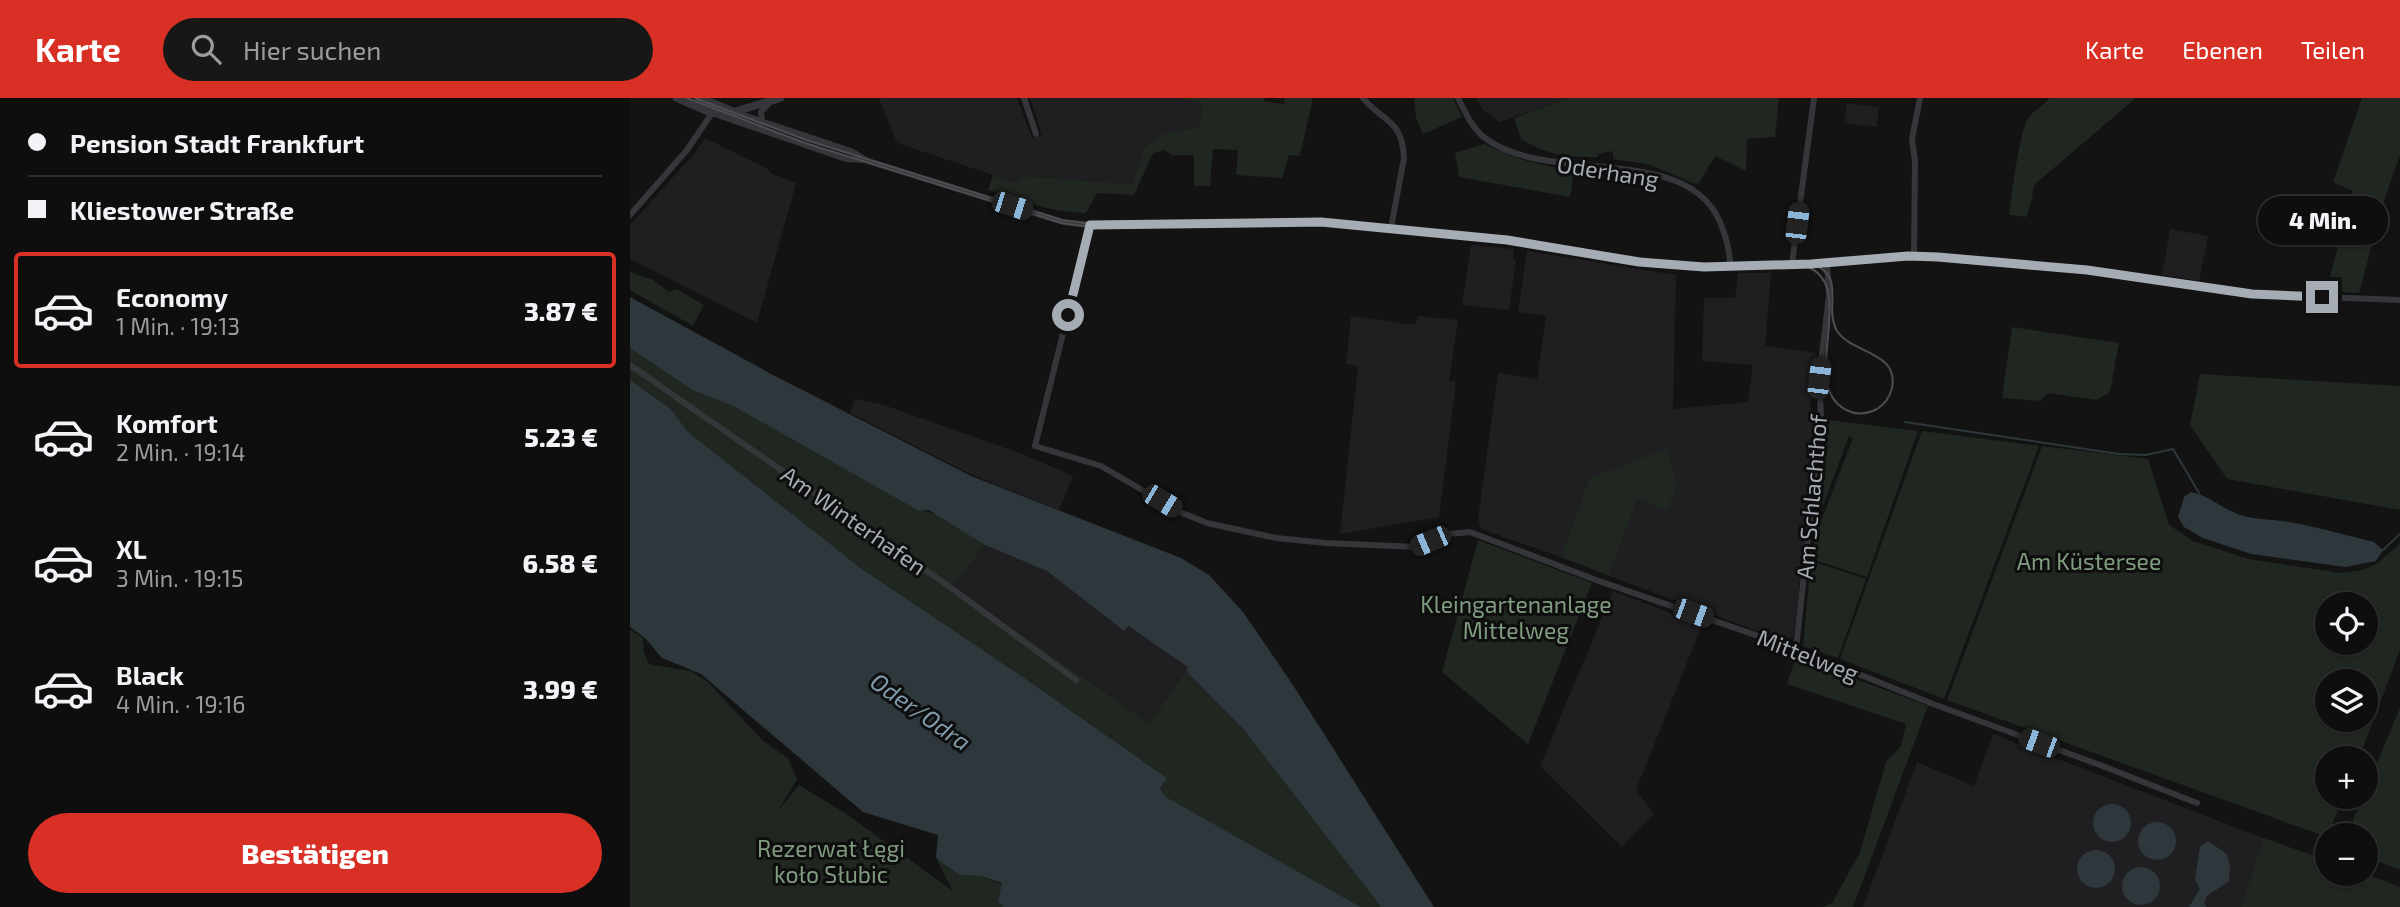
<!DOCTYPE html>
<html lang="de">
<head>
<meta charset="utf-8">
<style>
	body { margin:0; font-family:"Exo 2",sans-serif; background:#171718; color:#f1f3f6; height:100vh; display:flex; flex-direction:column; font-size:26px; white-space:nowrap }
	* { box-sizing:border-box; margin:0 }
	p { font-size:23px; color:#9b9c9e }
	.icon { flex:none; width:38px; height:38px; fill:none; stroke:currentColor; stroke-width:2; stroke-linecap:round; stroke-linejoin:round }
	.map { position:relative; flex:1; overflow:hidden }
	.panel { display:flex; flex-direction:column; background:#0e0e0f; width:630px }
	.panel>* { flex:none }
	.banner { display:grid; align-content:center; height:154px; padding:0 28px; background:#0e0e0f }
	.tools { position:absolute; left:1685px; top:494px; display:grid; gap:14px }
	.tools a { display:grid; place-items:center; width:63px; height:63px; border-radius:50%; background:#0e0e0f; box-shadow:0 2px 5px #0004,0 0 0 2px #2e2e2f; font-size:35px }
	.end { position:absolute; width:32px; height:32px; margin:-16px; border:9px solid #a6acb3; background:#111; box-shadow:0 0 0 4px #111 }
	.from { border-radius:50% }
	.bubble { position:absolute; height:49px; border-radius:24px; background:#0e0e0f; box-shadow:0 2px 5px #0004,0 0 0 2px #2e2e2f; font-size:23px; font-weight:800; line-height:49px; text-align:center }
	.car { position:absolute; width:21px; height:42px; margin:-21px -10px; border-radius:9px; box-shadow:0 0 5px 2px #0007; background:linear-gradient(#222 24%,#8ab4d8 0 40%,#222 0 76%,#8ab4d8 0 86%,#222 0) }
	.banner b { display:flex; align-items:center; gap:24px; height:66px; font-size:26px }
	.banner b+b { border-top:2px solid #2e2e2f }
	.banner i { width:18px; height:18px; background:#f1f3f6 }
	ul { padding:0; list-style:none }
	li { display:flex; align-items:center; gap:21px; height:116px; margin:0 14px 10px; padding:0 14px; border:4px solid transparent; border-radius:7px }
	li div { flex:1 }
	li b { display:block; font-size:26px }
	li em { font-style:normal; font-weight:800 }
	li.selected { border-color:#d93025 }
	li>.icon { width:63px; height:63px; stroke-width:1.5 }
	.action { display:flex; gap:14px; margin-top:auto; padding:14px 28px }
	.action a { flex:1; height:80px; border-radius:42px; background:#d93025; color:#fff; font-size:28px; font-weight:800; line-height:80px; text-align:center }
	header { display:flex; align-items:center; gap:42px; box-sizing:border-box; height:98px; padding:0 35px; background:#d93025; color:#fff }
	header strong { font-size:33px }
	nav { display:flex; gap:38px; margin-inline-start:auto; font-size:24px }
	.search { width:490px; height:63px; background:#171718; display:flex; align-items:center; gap:18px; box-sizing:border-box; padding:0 24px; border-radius:38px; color:#9b9c9e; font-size:26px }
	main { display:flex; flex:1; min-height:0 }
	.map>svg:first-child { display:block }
</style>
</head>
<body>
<header>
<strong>Karte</strong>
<div class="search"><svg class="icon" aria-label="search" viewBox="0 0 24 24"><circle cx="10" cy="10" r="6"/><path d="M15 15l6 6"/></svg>Hier suchen</div>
<nav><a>Karte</a><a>Ebenen</a><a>Teilen</a></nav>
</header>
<main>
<section class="panel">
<div class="banner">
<b><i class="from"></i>Pension Stadt Frankfurt</b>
<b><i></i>Kliestower Straße</b>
</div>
<ul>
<li class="selected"><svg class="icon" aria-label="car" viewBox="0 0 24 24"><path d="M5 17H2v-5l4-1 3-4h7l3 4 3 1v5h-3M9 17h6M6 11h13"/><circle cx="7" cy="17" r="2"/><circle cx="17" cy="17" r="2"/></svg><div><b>Economy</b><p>1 Min. · 19:13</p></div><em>3.87 €</em></li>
<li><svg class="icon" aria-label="car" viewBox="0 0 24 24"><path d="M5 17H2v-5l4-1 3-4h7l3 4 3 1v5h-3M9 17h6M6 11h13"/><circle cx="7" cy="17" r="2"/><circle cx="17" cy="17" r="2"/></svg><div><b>Komfort</b><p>2 Min. · 19:14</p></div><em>5.23 €</em></li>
<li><svg class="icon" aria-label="car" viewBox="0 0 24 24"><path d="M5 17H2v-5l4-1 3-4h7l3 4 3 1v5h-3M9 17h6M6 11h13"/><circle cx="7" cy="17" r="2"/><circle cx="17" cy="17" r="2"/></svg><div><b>XL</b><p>3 Min. · 19:15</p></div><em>6.58 €</em></li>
<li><svg class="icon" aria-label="car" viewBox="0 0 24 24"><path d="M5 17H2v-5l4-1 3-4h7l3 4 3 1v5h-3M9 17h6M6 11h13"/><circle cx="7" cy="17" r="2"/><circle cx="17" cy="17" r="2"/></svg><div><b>Black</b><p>4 Min. · 19:16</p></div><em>3.99 €</em></li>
</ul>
<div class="action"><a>Bestätigen</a></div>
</section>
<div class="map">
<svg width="1770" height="809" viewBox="0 0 1770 809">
	<rect width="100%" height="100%" fill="#131314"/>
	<!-- built -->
	<path fill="#1f1f21" d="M249 0H387L402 40 412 37 400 0H550L572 5 569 31 534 35 514 49 502 86 394 78 387 85 267 45Z
		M846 0H938L870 24 853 12Z
		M1217 5 1249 9 1247 29 1214 25Z
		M75 40 136 70 142 76 166 85 127 225 0 161V127L65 55Z
		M1540 131 1578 138 1569 183 1532 177Z
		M841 147 884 151 883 162H886L879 212 832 207Z
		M897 153 1046 177 1043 311 1118 304 1123 267 1072 263 1074 200H1105L1108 175H1141L1135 248 1187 255 1180 310 1188 319 1164 537 1159 541H1149L979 478 1007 400 1037 413 1048 388 959 380 931 459 851 431 848 421 868 275 907 281 916 218 888 214Z
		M721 218 785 227 788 218 828 222 819 283 826 284 809 419 710 436 728 268 716 266Z
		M225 301 254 307 395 357 443 378 429 412 340 376 220 315Z
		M355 447 418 473 493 533 497 528 559 569 519 625 322 487Z
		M983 493 1072 527 1006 692 1024 716 992 749 910 668Z
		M1363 636 1633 740 1611 809H1233L1287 664 1344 688Z"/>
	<!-- green -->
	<path fill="#202620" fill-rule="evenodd" d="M550 0H634V3L654 6 655 0H683L670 58 659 57 652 80 606 77 608 52 583 51 580 88H564V57H542L534 52 524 55 520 61 504 97 467 95 456 115C422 115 390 102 358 92L363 77 386 85 394 78 502 86 514 49 534 35 569 30 572 5Z
		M784 0H823L832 19 793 36 786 20Z
		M938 0H1149L1145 39 1117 41 1116 73 1085 58 1069 85 1066 86 1017 66 983 61V53L968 56V59C936 59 919 58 891 41L884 20Z
		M1419 0H1506L1405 86 1397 119 1379 117C1382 98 1389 31 1399 19 1405 11 1414 8 1419 0Z
		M1732 0H1770V57L1753 106 1729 195 1696 193 1723 93 1703 84Z
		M854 46C882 60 912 69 944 72L940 99 829 79 825 55Z
		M0 174 23 182 39 194 47 191 74 207 63 228 0 192Z
		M1382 229 1489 245 1480 294 1466 302 1418 295 1410 303 1372 300Z
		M0 250 62 292 103 308 289 413C311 411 337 435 355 447L323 488 519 625 556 573 614 632 751 809H731L536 699 530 692 537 680 393 579 232 471 58 334 41 311 0 282Z
		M1570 276 1770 288V412L1597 381 1560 327Z
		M1199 322 1288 333 1237 479 1182 461ZM1219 338 1223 340 1190 426 1187 424Z
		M1292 333 1409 348 1314 601 1210 561Z
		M1412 348 1518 361 1539 427 1563 443 1619 461 1711 475 1733 472 1746 466 1770 446V552L1729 660H1698V698H1714L1697 739 1317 602ZM1698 506H1736V544H1698ZM1698 583H1736V621H1698Z
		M1037 351 1048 388 1037 413 1007 401 979 478 931 459 959 380Z
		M848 442 962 485 898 646 812 574Z
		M1181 463 1236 481 1208 560 1173 548Z
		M0 531 13 540 14 555 19 566 61 573 78 584 133 643 158 660 167 681 148 713 169 687 215 715 323 793 306 760 329 777 352 778 372 786 368 803 373 809H0Z
		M1166 559 1298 608 1223 809H1193L1202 805 1230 754 1256 664 1271 648 1276 626 1157 586Z
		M1770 610V772L1736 759V737H1717L1733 698H1736V691Z
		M1633 740 1697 762 1698 775H1734L1770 789V809H1611Z"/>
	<!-- water -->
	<path fill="#2e373c" d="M0 199 143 277 341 378 551 460 579 477 613 514 661 584 804 809H751L614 632 556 573 558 569 498 528 494 533 417 473 355 447 299 412 289 413 103 308 62 292 0 250Z
		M0 282 41 311 58 334 232 471 393 579 537 680 530 691 536 699 731 809H373L368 803 372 785 352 778 329 777 306 760 308 737 233 714 71 576 32 560 15 540 0 529Z
		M1561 394C1578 397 1593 411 1610 417 1626 422 1642 421 1659 424 1687 429 1716 437 1744 444L1753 452 1746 463 1715 469 1621 456 1573 440 1554 429 1548 419 1554 399Z
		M1463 725a19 19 0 1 1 38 0a19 19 0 1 1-38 0Z
		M1508 743a19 19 0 1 1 38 0a19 19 0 1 1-38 0Z
		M1578 743 1597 756 1600 770 1599 783 1577 798 1574 806 1577 809H1559L1570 791 1565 781 1570 748Z
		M1447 771a19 19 0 1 1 38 0a19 19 0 1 1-38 0Z
		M1492 788a19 19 0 1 1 38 0a19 19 0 1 1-38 0Z"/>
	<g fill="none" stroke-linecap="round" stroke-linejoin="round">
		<!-- stream -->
		<path stroke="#2e373c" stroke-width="2" d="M1275 324 1489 356 1516 357 1543 351 1569 395
			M1753 452 1770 436"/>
		<!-- minor -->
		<path stroke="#353639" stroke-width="6" d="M394 0 406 36
			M733 0C754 25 772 21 774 60L761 130
			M828 0C835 14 842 30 855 40 918 89 1065 41 1093 132 1098 145 1100 155 1100 168
			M104 23 102 18 104 14 221 53 238 63 433 124 460 127 674 123 877 142 1049 168 1181 166 1278 158 1456 172 1622 196 1770 202
			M132 24 131 14 142 2
			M0 117 57 52 82 15 216 61 232 62
			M460 127 405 348 471 368 550 414 577 425 646 440 696 445 786 449 818 436 840 434 966 482 1166 551 1303 606 1470 667 1567 705
			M1284 158 1285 63 1282 41 1290 0
			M1162 166 1184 0
			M0 267 324 492 446 582
			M1166 551 1191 319 1189 280 1199 198 1197 164"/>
		<!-- tertiary -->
		<path stroke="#353639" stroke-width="8" d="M47 0 82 15 104 14 150 0
			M70 0 102 13"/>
		<!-- tram -->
		<path stroke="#4c4e52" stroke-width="2" d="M57 0 175 45 432 125 460 129 671 124 871 143 1043 169H1178C1231 191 1163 293 1221 314 1230 317 1239 315 1247 311 1255 306 1260 298 1262 290 1269 253 1222 256 1207 233 1193 209 1218 177 1180 165L1071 168 1044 167 872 140 723 125 671 122 460 126 432 122 176 42 65 0"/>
	</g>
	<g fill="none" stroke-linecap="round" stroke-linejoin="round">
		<!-- route -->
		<path stroke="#a6acb3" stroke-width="9" d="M438 217 460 127 691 124 877 142 1009 164 1074 169 1181 166 1278 158 1308 159 1457 172 1622 196 1692 199"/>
	</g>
	<g text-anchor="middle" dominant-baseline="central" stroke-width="6" stroke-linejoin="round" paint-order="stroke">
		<!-- street labels -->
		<g font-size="23" fill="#a6acb3" stroke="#0e0e0f">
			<text transform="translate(978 73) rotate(9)">Oderhang</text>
			<text transform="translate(1181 399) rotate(-85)">Am Schlachthof</text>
			<text transform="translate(224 422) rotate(35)">Am Winterhafen</text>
			<text transform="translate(1178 557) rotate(21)">Mittelweg</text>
		</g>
		<!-- park labels -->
		<g font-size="23" fill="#809c7f" stroke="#0e0e0f">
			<text x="1459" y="463">Am Küstersee</text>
			<text x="886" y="506">Kleingartenanlage<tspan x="886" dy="26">Mittelweg</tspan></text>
			<text x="201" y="750">Rezerwat Łęgi<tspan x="201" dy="26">koło Słubic</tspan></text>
		</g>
		<!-- water labels -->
		<g font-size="24" font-style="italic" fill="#819bab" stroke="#0e0e0f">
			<text transform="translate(291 613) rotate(35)">Oder/Odra</text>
		</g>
	</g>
</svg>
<div class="tools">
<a><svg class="icon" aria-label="locate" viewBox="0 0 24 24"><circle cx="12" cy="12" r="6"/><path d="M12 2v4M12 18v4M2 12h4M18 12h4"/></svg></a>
<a><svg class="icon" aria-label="layers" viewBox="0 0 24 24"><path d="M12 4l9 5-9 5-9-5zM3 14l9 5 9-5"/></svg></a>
<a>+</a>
<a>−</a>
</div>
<i class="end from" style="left:438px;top:217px"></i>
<i class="end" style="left:1692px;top:199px"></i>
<div class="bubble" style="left:1628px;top:98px;width:130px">4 Min.</div>
<i class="car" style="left:382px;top:108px;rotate:108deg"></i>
<i class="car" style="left:1167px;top:125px;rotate:7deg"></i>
<i class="car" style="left:1189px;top:280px;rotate:7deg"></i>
<i class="car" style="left:532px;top:403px;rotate:121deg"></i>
<i class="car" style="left:800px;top:443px;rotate:247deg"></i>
<i class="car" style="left:1063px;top:515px;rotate:110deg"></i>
<i class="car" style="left:1409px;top:645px;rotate:290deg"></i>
</div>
</main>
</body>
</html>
